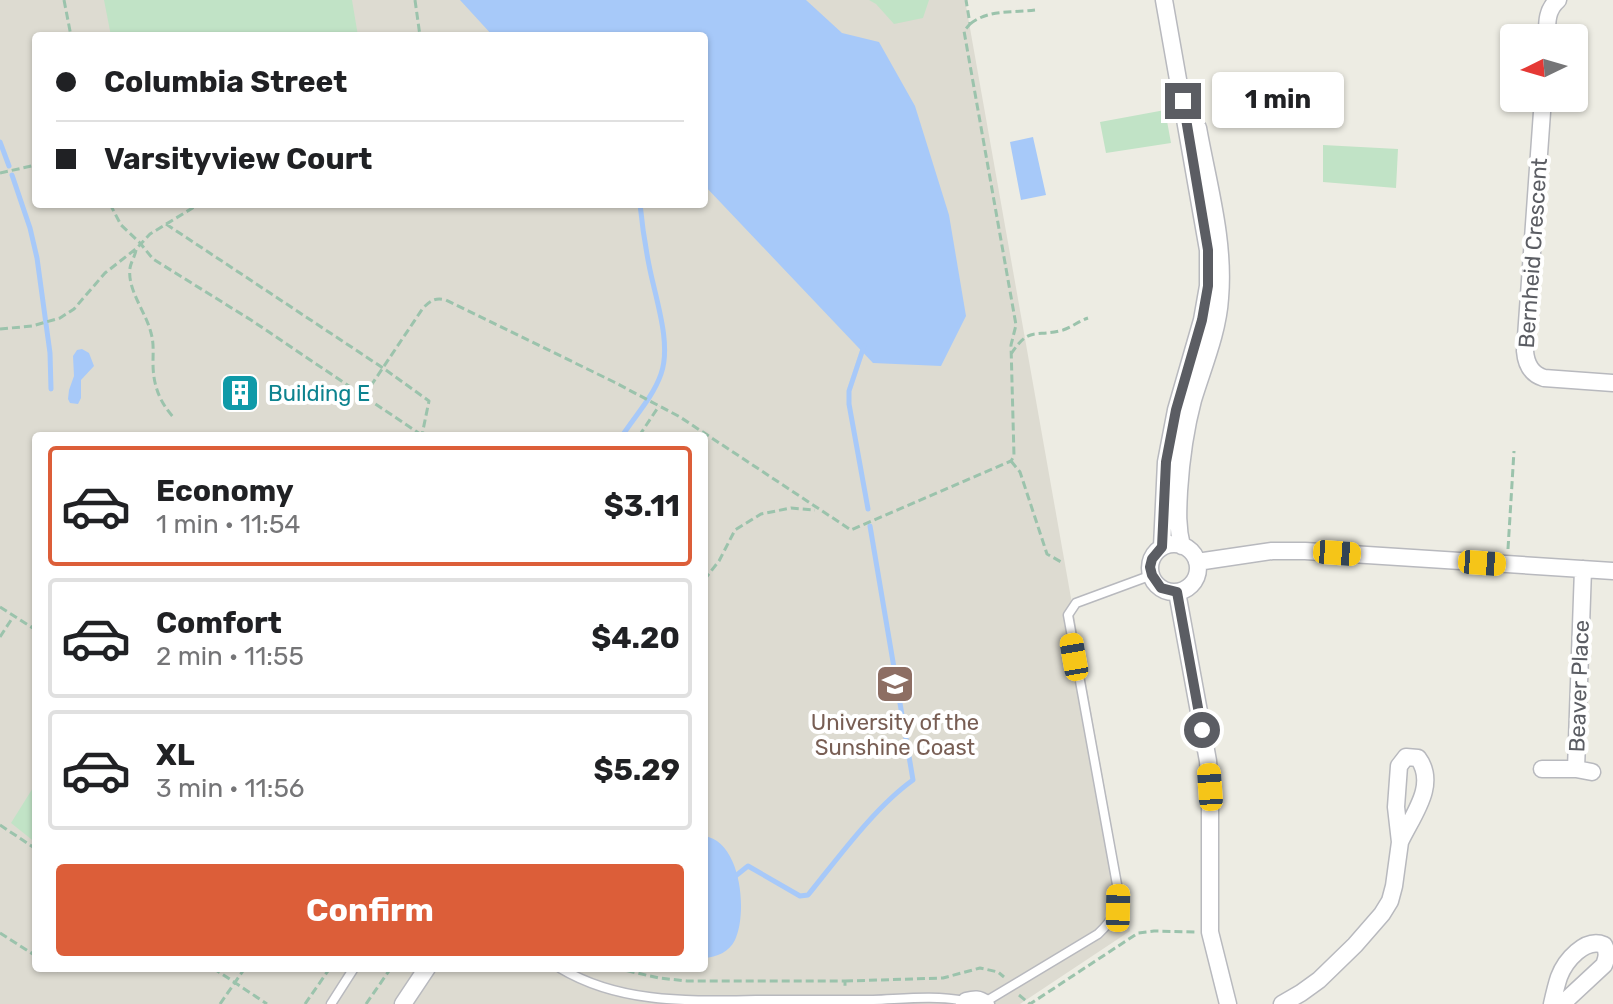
<!DOCTYPE html>
<html lang="en">
<head>
<meta charset="utf-8">
<style>
	body { margin:0; font-family:Rubik,sans-serif; background:#f6f6f6; color:#202124; height:100vh; display:flex; flex-direction:column; font-size:30px; white-space:nowrap }
	* { box-sizing:border-box; margin:0 }
	p { font-size:26px; color:#757577 }
	.icon { flex:none; width:44px; height:44px; fill:none; stroke:currentColor; stroke-width:2; stroke-linecap:round; stroke-linejoin:round }
	.map { position:relative; flex:1; overflow:hidden }
	.side { position:absolute; left:32px; top:432px; width:676px; height:540px; display:flex; flex-direction:column; background:#fff; border-radius:8px; box-shadow:0 2px 6px #0004 }
	.side>* { flex:none }
	.top-card { position:absolute; left:32px; top:32px; width:676px; height:176px; border-radius:8px; box-shadow:0 2px 6px #0004; display:grid; align-content:center; height:176px; padding:0 24px; background:#fff }
	.needle { width:52px; rotate:265deg }
	.tools { position:absolute; left:1500px; top:24px; display:grid; gap:16px }
	.tools a { display:grid; place-items:center; width:88px; height:88px; border-radius:8px; background:#fff; box-shadow:0 2px 6px #0004; font-size:40px }
	.end { position:absolute; width:36px; height:36px; margin:-18px; border:10px solid #5b5d63; background:#fff; box-shadow:0 0 0 4px #fff }
	.from { border-radius:50% }
	.bubble { position:absolute; height:56px; border-radius:8px; background:#fff; box-shadow:0 2px 6px #0004; font-size:26px; font-weight:700; line-height:56px; text-align:center }
	.car { position:absolute; width:24px; height:48px; margin:-24px -12px; border-radius:10px; box-shadow:0 0 6px 2px #0007; background:linear-gradient(#f5c518 24%,#345 0 40%,#f5c518 0 76%,#345 0 86%,#f5c518 0) }
	.top-card b { display:flex; align-items:center; gap:28px; height:76px; font-size:30px }
	.top-card b+b { border-top:2px solid #e0e0e0 }
	.top-card i { width:20px; height:20px; background:#202124 }
	ul { padding:14px 0 0; list-style:none }
	li { display:flex; align-items:center; gap:24px; height:120px; margin:0 16px 12px; padding:0 8px; border:4px solid #e0e0e0; border-radius:8px }
	li div { flex:1 }
	li b { display:block; font-size:30px }
	li em { font-style:normal; font-weight:700 }
	li.active { border-color:#dc5e39 }
	li>.icon { width:72px; height:72px; stroke-width:1.5 }
	.button { display:flex; gap:16px; margin-top:auto; padding:16px 24px }
	.button a { flex:1; height:92px; border-radius:8px; background:#dc5e39; color:#fff; font-size:32px; font-weight:700; line-height:92px; text-align:center }
	.map>svg:first-child { display:block }
</style>
</head>
<body>
<div class="map">
<svg width="1613" height="1004" viewBox="0 0 1613 1004">
	<rect width="100%" height="100%" fill="#edece3"/>
	<!-- education -->
	<path fill="#dddbd1" fill-rule="evenodd" d="M0 0H965L1130 931 1020 1004H0ZM36 36H704V204H36ZM36 436H704V968H36Z"/>
	<!-- green -->
	<path fill="#c1e3c6" d="M104 0H352L358 36H111Z
		M869 0H929L923 18 894 24 876 4Z
		M1165 110 1171 143 1106 153 1100 122Z
		M1323 145 1398 149 1396 188 1323 182Z
		M36 783V843L11 823Z"/>
	<!-- water -->
	<path fill="#a7c9f9" d="M460 0H806L842 33 879 42 915 106 949 215 966 316 941 366 873 363 704 185V36H493Z
		M1033 137 1046 195 1021 200 1010 142Z
		M82 349 89 353 94 366 81 380V398L78 404 70 403 68 399 69 390 74 376 73 356 77 350Z
		M704 836C741 841 748 912 735 940 729 952 717 957 704 958Z"/>
	<g fill="none" stroke-linecap="round" stroke-linejoin="round">
		<!-- stream -->
		<path stroke="#a7c9f9" stroke-width="5" d="M0 142 9 166
			M12 175 30 228 37 258 50 353 51 389
			M864 346 849 391V404L868 509
			M622 436C635 416 653 397 661 374 672 343 655 297 649 265 645 245 642 224 640 204
			M733 878 748 866 800 896 808 895C838 858 875 807 913 780L870 526"/>
		<!-- service casing -->
		<g stroke="#b8b9be" stroke-width="11">
			<path id="service" d="M560 968C620 1004 689 1001 756 1000 795 1000 834 1000 873 1000 903 999 935 995 965 1001
				M985 1002 1098 934C1113 920 1118 910 1118 890L1068 615 1076 603 1152 575
				M331 1004 354 968"/>
		</g>
		<!-- minor casing -->
		<g stroke="#b8b9be" stroke-width="19">
			<path id="minor" d="M1547 38C1547 24 1546 10 1558 0
				M1543 98 1525 351C1526 364 1531 374 1544 378L1613 383
				M1150 568a24 24 0 1 1 48 0a24 24 0 1 1-48 0Z
				M1182 546C1177 527 1178 510 1179 491 1181 460 1185 430 1193 400 1203 367 1218 332 1220 298 1225 241 1208 184 1198 128
				M1162 547 1166 462 1176 410 1202 320 1208 286V250L1164 0
				M1197 562 1272 551H1305L1613 571
				M1177 592 1208 761 1210 787V932L1228 1004
				M1542 769H1576L1583 569
				M1576 769 1592 772
				M403 1004 427 968
				M964 1004 966 1001C974 999 979 998 986 1004
				M1282 1004 1301 993 1319 980 1355 945 1382 914 1390 901 1394 886 1400 842 1396 807 1399 766 1406 757 1418 758C1438 785 1412 816 1400 842
				M1552 1004C1554 995 1556 986 1559 977 1565 961 1585 937 1604 945 1608 953 1607 957 1604 965L1562 1004"/>
		</g>
		<!-- path -->
		<path stroke="#9bc3ac" stroke-width="3" stroke-dasharray="8 4" stroke-linecap="butt" d="M64 0 71 36
			M415 0 420 36
			M970 24C989 9 1012 13 1035 10
			M0 173 36 165
			M110 204 121 225 140 243 153 259 251 320 423 436
			M166 224 383 368 429 401 422 435
			M136 250C135 256 131 262 130 268 127 290 146 312 151 333 154 343 153 353 153 363 153 386 160 403 175 419
			M0 329 32 326 60 318 74 309 105 273 137 248 150 234 199 204
			M1011 354C1030 325 1035 338 1063 330 1072 327 1079 321 1088 318
			M364 396 423 308C430 301 435 297 446 300L614 382 680 417 851 530 1011 461 1014 456 1011 345 1016 325 964 31 970 24 966 0
			M639 436 659 406
			M1011 461 1020 472 1047 554 1063 563
			M1508 549 1514 451
			M704 580 719 561 735 530 761 514 791 508 815 510
			M0 607 36 630
			M0 637 13 617
			M0 825 36 849
			M0 933 36 956
			M54 968 58 971
			M213 968 267 1004
			M615 968 659 978 687 981H845V989
			M845 981 943 978 980 968 998 972 1004 977
			M1019 995 1030 1004 1138 933 1154 931 1195 932
			M220 1004 245 968
			M305 1004 330 968
			M366 1004 391 968"/>
		<!-- service -->
		<use href="#service" stroke="#fff" stroke-width="8"/>
		<!-- minor -->
		<use href="#minor" stroke="#fff" stroke-width="16"/>
	</g>
	<g fill="none" stroke-linecap="round" stroke-linejoin="round">
		<!-- route -->
		<path stroke="#5b5d63" stroke-width="10" d="M1183 101 1208 250V286L1202 320 1176 410 1166 462 1162 547 1152 559 1150 567 1152 575 1161 588 1177 592 1202 730"/>
	</g>
	<!-- icons -->
	<defs>
		<g id="building-square" transform="scale(2)"><rect x="-9" y="-9" width="18" height="18" rx="4" fill="#0f9aa8" stroke="#fff"/><path d="M-4-6H4V6H1V3H-1V6H-4ZM-2.5-4.3h1.7v1.8h-1.7ZM.8-4.3h1.7v1.8H.8ZM-2.5-1h1.7V.8h-1.7ZM.8-1h1.7V.8H.8Z" fill="#fff"/></g>
		<g id="university-square" transform="scale(2)"><rect x="-9" y="-9" width="18" height="18" rx="4" fill="#8d6e63" stroke="#fff"/><path d="M0-5L7-2L0 1L-7-2ZM-4 1L0 2.5L4 1V4Q0 6-4 4Z" fill="#fff"/></g>
	</defs>
	<g fill-rule="evenodd">
		<use href="#building-square" x="240" y="393"/>
		<use href="#university-square" x="895" y="684"/>
	</g>
	<g text-anchor="middle" dominant-baseline="central" stroke-width="8" stroke-linejoin="round" paint-order="stroke">
		<!-- street labels -->
		<g font-size="22" fill="#5b5d63" stroke="#fff">
			<text transform="translate(1533 253) rotate(-86)">Bernheid Crescent</text>
			<text transform="translate(1579 686) rotate(-88)">Beaver Place</text>
		</g>
		<!-- culture labels -->
		<g font-size="22" fill="#0d838f" stroke="#fff" text-anchor="start">
			<text x="268" y="393">Building E</text>
		</g>
		<!-- education labels -->
		<g font-size="22" fill="#785e54" stroke="#fff">
			<text x="895" y="722">University of the<tspan x="895" dy="25">Sunshine Coast</tspan></text>
		</g>
	</g>
</svg>
<div class="tools">
<a><svg class="needle" viewBox="-14 -14 28 28"><path d="M0-13l5 13h-10z" fill="#e53935"/><path d="M0 13l5-13h-10z" fill="#757577"/></svg></a>
</div>
<i class="end from" style="left:1202px;top:730px"></i>
<i class="end" style="left:1183px;top:101px"></i>
<div class="bubble" style="left:1212px;top:72px;width:132px">1 min</div>
<i class="car" style="left:1337px;top:553px;rotate:94deg"></i>
<i class="car" style="left:1482px;top:563px;rotate:94deg"></i>
<i class="car" style="left:1074px;top:657px;rotate:350deg"></i>
<i class="car" style="left:1210px;top:787px;rotate:356deg"></i>
<i class="car" style="left:1118px;top:908px;rotate:1deg"></i>
<div class="top-card">
<b><i class="from"></i>Columbia Street</b>
<b><i></i>Varsityview Court</b>
</div>
<section class="side">
<ul>
<li class="active"><svg class="icon" aria-label="car" viewBox="0 0 24 24"><path d="M5 17H2v-5l4-1 3-4h7l3 4 3 1v5h-3M9 17h6M6 11h13"/><circle cx="7" cy="17" r="2"/><circle cx="17" cy="17" r="2"/></svg><div><b>Economy</b><p>1 min · 11:54</p></div><em>$3.11</em></li>
<li><svg class="icon" aria-label="car" viewBox="0 0 24 24"><path d="M5 17H2v-5l4-1 3-4h7l3 4 3 1v5h-3M9 17h6M6 11h13"/><circle cx="7" cy="17" r="2"/><circle cx="17" cy="17" r="2"/></svg><div><b>Comfort</b><p>2 min · 11:55</p></div><em>$4.20</em></li>
<li><svg class="icon" aria-label="car" viewBox="0 0 24 24"><path d="M5 17H2v-5l4-1 3-4h7l3 4 3 1v5h-3M9 17h6M6 11h13"/><circle cx="7" cy="17" r="2"/><circle cx="17" cy="17" r="2"/></svg><div><b>XL</b><p>3 min · 11:56</p></div><em>$5.29</em></li>
</ul>
<div class="button"><a>Confirm</a></div>
</section>
</div>
</body>
</html>
